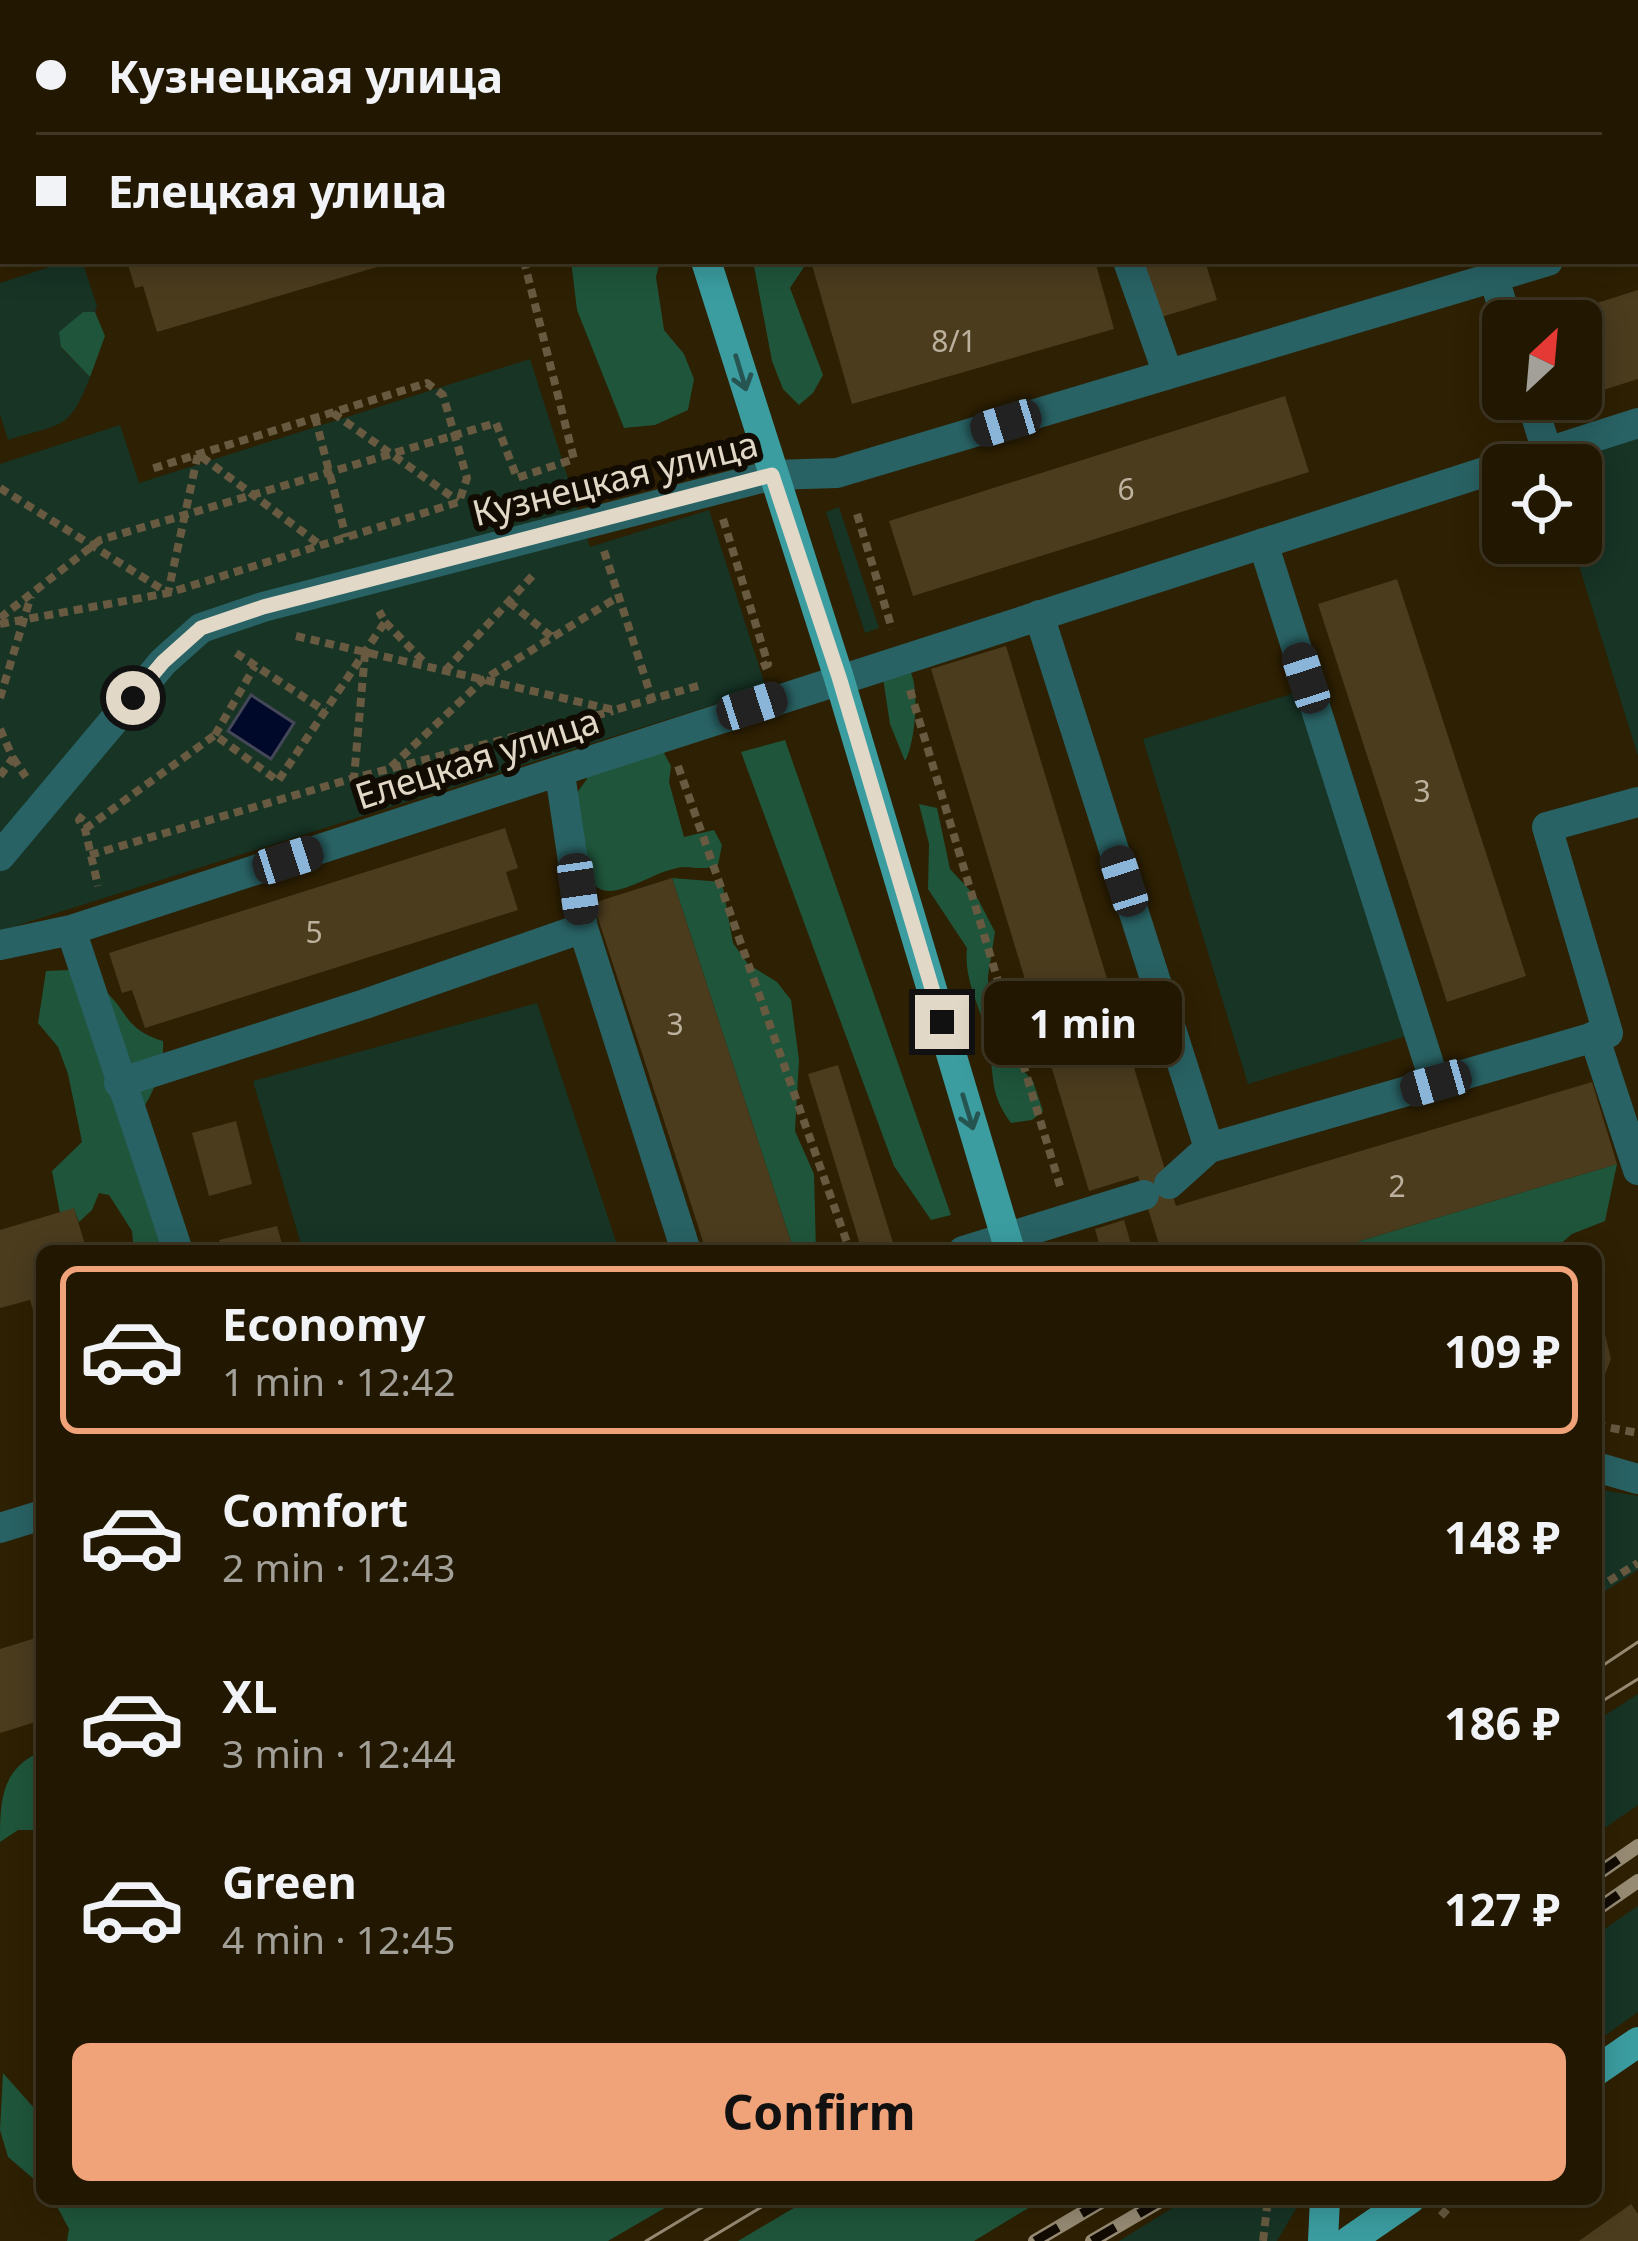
<!DOCTYPE html>
<html lang="en">
<head>
<meta charset="utf-8">
<style>
	body { margin:0; font-family:"Noto Sans",sans-serif; background:#2e2511; color:#f1f3f6; height:100vh; display:flex; flex-direction:column; font-size:45px; white-space:nowrap }
	* { box-sizing:border-box; margin:0 }
	p { font-size:39px; color:#a2a099 }
	.icon { flex:none; width:66px; height:66px; fill:none; stroke:currentColor; stroke-width:2; stroke-linecap:round; stroke-linejoin:round }
	.map { position:relative; flex:1; overflow:hidden }
	.side { position:absolute; left:36px; top:1245px; width:1566px; height:960px; display:flex; flex-direction:column; background:#221802; border-radius:18px; box-shadow:0 6px 30px #0003,0 0 0 3px #3f3724 }
	.side>* { flex:none }
	.guide { position:absolute; left:0px; top:0px; width:1638px; height:264px; box-shadow:0 6px 30px #0003,0 0 0 3px #3f3724; display:grid; align-content:center; height:264px; padding:0 36px; background:#221802 }
	.needle { width:78px; rotate:26deg }
	.fabs { position:absolute; left:1482px; top:300px; display:grid; gap:24px }
	.fabs a { display:grid; place-items:center; width:120px; height:120px; border-radius:18px; background:#221802; box-shadow:0 6px 30px #0003,0 0 0 3px #3f3724; font-size:60px }
	.end { position:absolute; width:54px; height:54px; margin:-27px; border:15px solid #e2d8c7; background:#111; box-shadow:0 0 0 6px #111 }
	.from { border-radius:50% }
	.bubble { position:absolute; height:84px; border-radius:18px; background:#221802; box-shadow:0 6px 30px #0003,0 0 0 3px #3f3724; font-size:39px; font-weight:700; line-height:84px; text-align:center }
	.car { position:absolute; width:36px; height:72px; margin:-36px -18px; border-radius:15px; box-shadow:0 0 9px 3px #0007; background:linear-gradient(#222 24%,#8ab4d8 0 40%,#222 0 76%,#8ab4d8 0 86%,#222 0) }
	.guide b { display:flex; align-items:center; gap:42px; height:114px; font-size:45px }
	.guide b+b { border-top:3px solid #3f3724 }
	.guide i { width:30px; height:30px; background:#f1f3f6 }
	ul { padding:21px 0 0; list-style:none }
	li { display:flex; align-items:center; gap:36px; height:168px; margin:0 24px 18px; padding:0 12px; border:6px solid transparent; border-radius:18px }
	li div { flex:1 }
	li b { display:block; font-size:45px }
	li em { font-style:normal; font-weight:700 }
	li.on { border-color:#f0a279 }
	li>.icon { width:108px; height:108px; stroke-width:1.5 }
	.primary-button { display:flex; gap:24px; margin-top:auto; padding:24px 36px }
	.primary-button a { flex:1; height:138px; border-radius:18px; background:#f0a279; color:#111; font-size:48px; font-weight:700; line-height:138px; text-align:center }
	.map>svg:first-child { display:block }
</style>
</head>
<body>
<div class="map">
<svg width="1638" height="2241" viewBox="0 0 1638 2241">
	<rect width="100%" height="100%" fill="#2e2002"/>
	<!-- green -->
	<path fill="#173425" d="M68 261H82L97 306 95 312H83L71 325 61 348 90 377C69 432 61 423 8 440L0 414V283Z
		M530 359 590 547 709 510 766 688 0 931V464L120 425 139 483Z
		M1638 430V756L1572 543H1581V465H1548Z
		M839 507 879 628 865 633 826 512Z
		M1308 689 1413 1034 1248 1084 1143 739Z
		M537 1003 619 1251H303L253 1081Z
		M1596 1489 1638 1496V1570L1596 1597Z
		M1638 1694V1805L1596 1834V1721Z
		M1638 1906V2012L1596 2042V1935Z
		M1187 2199H1296L1298 2205 1277 2241H1119Z"/>
	<!-- forest -->
	<path fill="#1f553b" d="M571 261H660L656 277 664 330 684 354 694 379 688 410 655 425 624 428 577 310Z
		M753 261H808L790 288 823 375 813 393 799 405 783 389 772 361Z
		M83 312H95L105 336 90 377 61 347 59 332Z
		M910 671C920 689 915 744 905 761L890 724 883 678Z
		M785 740 951 1215 931 1220 894 1166 741 752Z
		M651 749 664 753 671 766 669 782 684 837 714 830 722 845 718 865C702 872 688 864 673 869 653 874 631 889 611 891 575 893 579 819 576 794L587 779 585 764Z
		M919 804 937 808 950 869 978 899 995 932 988 976 989 1011 1021 1068 1033 1081 1043 1111 1032 1120 1011 1123C991 1095 994 1083 990 1051 986 1014 963 986 967 948L928 889 929 844Z
		M672 878 722 882 733 943 748 964 777 982 791 1000 799 1060 795 1131 814 1174 816 1251H794Z
		M69 970C80 976 95 982 104 990 129 1012 124 1029 163 1041 165 1071 150 1102 131 1125L173 1251H134L132 1231 109 1195 99 1193 92 1210 79 1222 74 1209 60 1213 52 1171 82 1142 68 1074 58 1047 38 1023 46 971Z
		M1617 1164 1605 1221 1572 1234 1552 1251H1326Z
		M34 1755H42V1830H18L0 1842C0 1806 0 1773 34 1755Z
		M3 2073 42 2117V2186L8 2157 0 2130Z
		M53 2199H680L608 2241H67L69 2229Z
		M809 2199H1043L974 2241H738Z"/>
	<!-- water -->
	<path fill="#000929" stroke="#444758" stroke-width="3" d="M251 695 294 723 271 759 228 731Z"/>
	<!-- building -->
	<path fill="#4b3c1e" d="M127 261H394V262L157 332 143 286 135 288Z
		M826 261H1095L1114 329 852 404 812 265Z
		M1138 261H1205L1217 300 1155 319Z
		M1638 290V379L1581 397V321L1543 320Z
		M1285 396 1309 472 913 596 889 521Z
		M1397 579 1526 976 1447 1002 1318 604Z
		M1006 646 1176 1206 1592 1082 1617 1164 1326 1251H1161L1138 1176 1089 1191 931 669Z
		M505 828 518 868 506 872 518 910 145 1028 132 990 122 993 109 953Z
		M672 878 794 1251H706L671 1142 593 903Z
		M838 1065 894 1246 879 1251H862L808 1074Z
		M236 1121 252 1184 209 1196 192 1133Z
		M74 1208 87 1251H42L41 1337 30 1300 0 1308V1230Z
		M1124 1220 1133 1251H1101L1095 1229Z
		M277 1226 284 1251H222L219 1240Z
		M1603 1326 1611 1359 1602 1382 1596 1384V1328Z
		M42 1636V1720L0 1733V1649Z
		M1631 2204 1638 2214V2241H1579Z"/>
	<g fill="none" stroke-linecap="round" stroke-linejoin="round">
		<!-- path -->
		<path stroke="#675a40" stroke-width="8" stroke-dasharray="9 6" stroke-linecap="butt" d="M457 0 458 3
			M333 413 458 501
			M315 417 346 537
			M0 488 168 593 198 454 319 544
			M857 514 892 629
			M723 519 768 664 761 667
			M604 551 653 702
			M509 602 553 638
			M0 618 100 540 496 423 517 478 574 459 524 261
			M385 622 426 664
			M0 624 168 593 459 502 467 478 443 395 427 383 151 469
			M296 636 614 710 701 685
			M236 653 325 711
			M365 653 354 778 613 711
			M445 671 534 574
			M910 690 1060 1186
			M0 698 31 596
			M0 729 13 758 0 776
			M215 735 255 666
			M13 758 26 777
			M678 766 850 1251
			M391 767 483 680 618 597
			M83 815 79 820 85 829 98 886
			M85 829 215 735 278 781 385 622 379 611
			M90 855 354 778
			M1596 1425 1638 1433
			M1596 1589 1638 1563
			M1441 2216 1456 2199
			M1263 2241 1268 2199"/>
		<!-- minor -->
		<path stroke="#296264" stroke-width="30" d="M853 0 854 3
			M1245 0 1246 3
			M1410 0 1411 3
			M1074 3 1085 0
			M1635 235 1638 234
			M1128 261 1168 374
			M1489 261 1507 321
			M1531 399 1547 452
			M1507 465 1638 423
			M1263 543 1435 1083 1608 1033 1547 827 1638 802
			M1039 615 1209 1148 1435 1083
			M560 774 583 928 686 1251
			M0 856 163 662 201 628 263 607 773 475 837 473 1548 261
			M71 930 178 1251
			M0 945 71 930C548 774 1025 620 1503 466
			M1594 1036 1638 1170
			M119 1083 365 1004 583 928
			M1169 1184 1209 1148
			M963 1251 1144 1195
			M1596 1467 1638 1479
			M0 1528 42 1515"/>
		<!-- major -->
		<path stroke="#3b9da0" stroke-width="30" d="M626 0 627 3
			M706 261 839 678 1010 1251
			M1596 2071 1638 2042
			M1323 2241 1325 2199
			M1349 2241 1410 2199"/>
		<!-- tram -->
		<path stroke="#978b74" stroke-width="3" d="M1596 1670 1638 1642
			M1596 1705 1638 1679
			M646 2241 716 2199
			M705 2241 775 2199"/>
		<!-- rail casing -->
		<g stroke="#978b74" stroke-width="14">
			<path id="rail" d="M1596 1875 1638 1846
				M1596 1910 1638 1881
				M1035 2241 1106 2199
				M1092 2241 1164 2199"/>
		</g>
		<!-- rail -->
		<use href="#rail" stroke="#110b02" stroke-width="9" stroke-dasharray="27" stroke-linecap="butt"/>
	</g>
	<!-- one-way arrows -->
	<defs><path id="oneway-shaft" d="M-6 0H5M1.5-3L5.5 0L1.5 3" fill="none" stroke-width="1.6" stroke-linecap="round" stroke-linejoin="round" transform="scale(3)"/></defs>
	<g stroke="#265451">
		<use href="#oneway-shaft" transform="translate(741 373) rotate(73)"/>
		<use href="#oneway-shaft" transform="translate(968 1112) rotate(73)"/>
	</g>
	<g fill="none" stroke-linecap="round" stroke-linejoin="round">
		<!-- route -->
		<path stroke="#e2d8c7" stroke-width="15" d="M133 698 163 662 201 628 263 607 772 475 839 677 942 1022"/>
	</g>
	<g text-anchor="middle" dominant-baseline="central" stroke-width="12" stroke-linejoin="round" paint-order="stroke">
		<!-- number labels -->
		<g font-size="30" fill="#bcb19d">
			<text x="954" y="340">8/1</text>
			<text x="1126" y="488">6</text>
			<text x="1422" y="790">3</text>
			<text x="314" y="931">5</text>
			<text x="675" y="1023">3</text>
			<text x="1397" y="1185">2</text>
		</g>
		<!-- street labels -->
		<g font-size="36" fill="#e2d8c7" stroke="#110b02">
			<text transform="translate(615 478) rotate(-14)">Кузнецкая улица</text>
			<text transform="translate(477 758) rotate(-18)">Елецкая улица</text>
		</g>
	</g>
</svg>
<div class="fabs">
<a><svg class="needle" viewBox="-14 -14 28 28"><path d="M0-13l5 13h-10z" fill="#e53935"/><path d="M0 13l5-13h-10z" fill="#a2a099"/></svg></a>
<a><svg class="icon" aria-label="locate" viewBox="0 0 24 24"><circle cx="12" cy="12" r="6"/><path d="M12 2v4M12 18v4M2 12h4M18 12h4"/></svg></a>
</div>
<i class="end from" style="left:133px;top:698px"></i>
<i class="end" style="left:942px;top:1022px"></i>
<div class="bubble" style="left:984px;top:981px;width:198px">1 min</div>
<i class="car" style="left:1006px;top:423px;rotate:253deg"></i>
<i class="car" style="left:1306px;top:678px;rotate:342deg"></i>
<i class="car" style="left:752px;top:706px;rotate:72deg"></i>
<i class="car" style="left:288px;top:860px;rotate:72deg"></i>
<i class="car" style="left:1124px;top:881px;rotate:342deg"></i>
<i class="car" style="left:578px;top:889px;rotate:172deg"></i>
<i class="car" style="left:1436px;top:1083px;rotate:254deg"></i>
<div class="guide">
<b><i class="from"></i>Кузнецкая улица</b>
<b><i></i>Елецкая улица</b>
</div>
<section class="side">
<ul>
<li class="on"><svg class="icon" aria-label="car" viewBox="0 0 24 24"><path d="M5 17H2v-5l4-1 3-4h7l3 4 3 1v5h-3M9 17h6M6 11h13"/><circle cx="7" cy="17" r="2"/><circle cx="17" cy="17" r="2"/></svg><div><b>Economy</b><p>1 min · 12:42</p></div><em>109 ₽</em></li>
<li><svg class="icon" aria-label="car" viewBox="0 0 24 24"><path d="M5 17H2v-5l4-1 3-4h7l3 4 3 1v5h-3M9 17h6M6 11h13"/><circle cx="7" cy="17" r="2"/><circle cx="17" cy="17" r="2"/></svg><div><b>Comfort</b><p>2 min · 12:43</p></div><em>148 ₽</em></li>
<li><svg class="icon" aria-label="car" viewBox="0 0 24 24"><path d="M5 17H2v-5l4-1 3-4h7l3 4 3 1v5h-3M9 17h6M6 11h13"/><circle cx="7" cy="17" r="2"/><circle cx="17" cy="17" r="2"/></svg><div><b>XL</b><p>3 min · 12:44</p></div><em>186 ₽</em></li>
<li><svg class="icon" aria-label="car" viewBox="0 0 24 24"><path d="M5 17H2v-5l4-1 3-4h7l3 4 3 1v5h-3M9 17h6M6 11h13"/><circle cx="7" cy="17" r="2"/><circle cx="17" cy="17" r="2"/></svg><div><b>Green</b><p>4 min · 12:45</p></div><em>127 ₽</em></li>
</ul>
<div class="primary-button"><a>Confirm</a></div>
</section>
</div>
</body>
</html>
